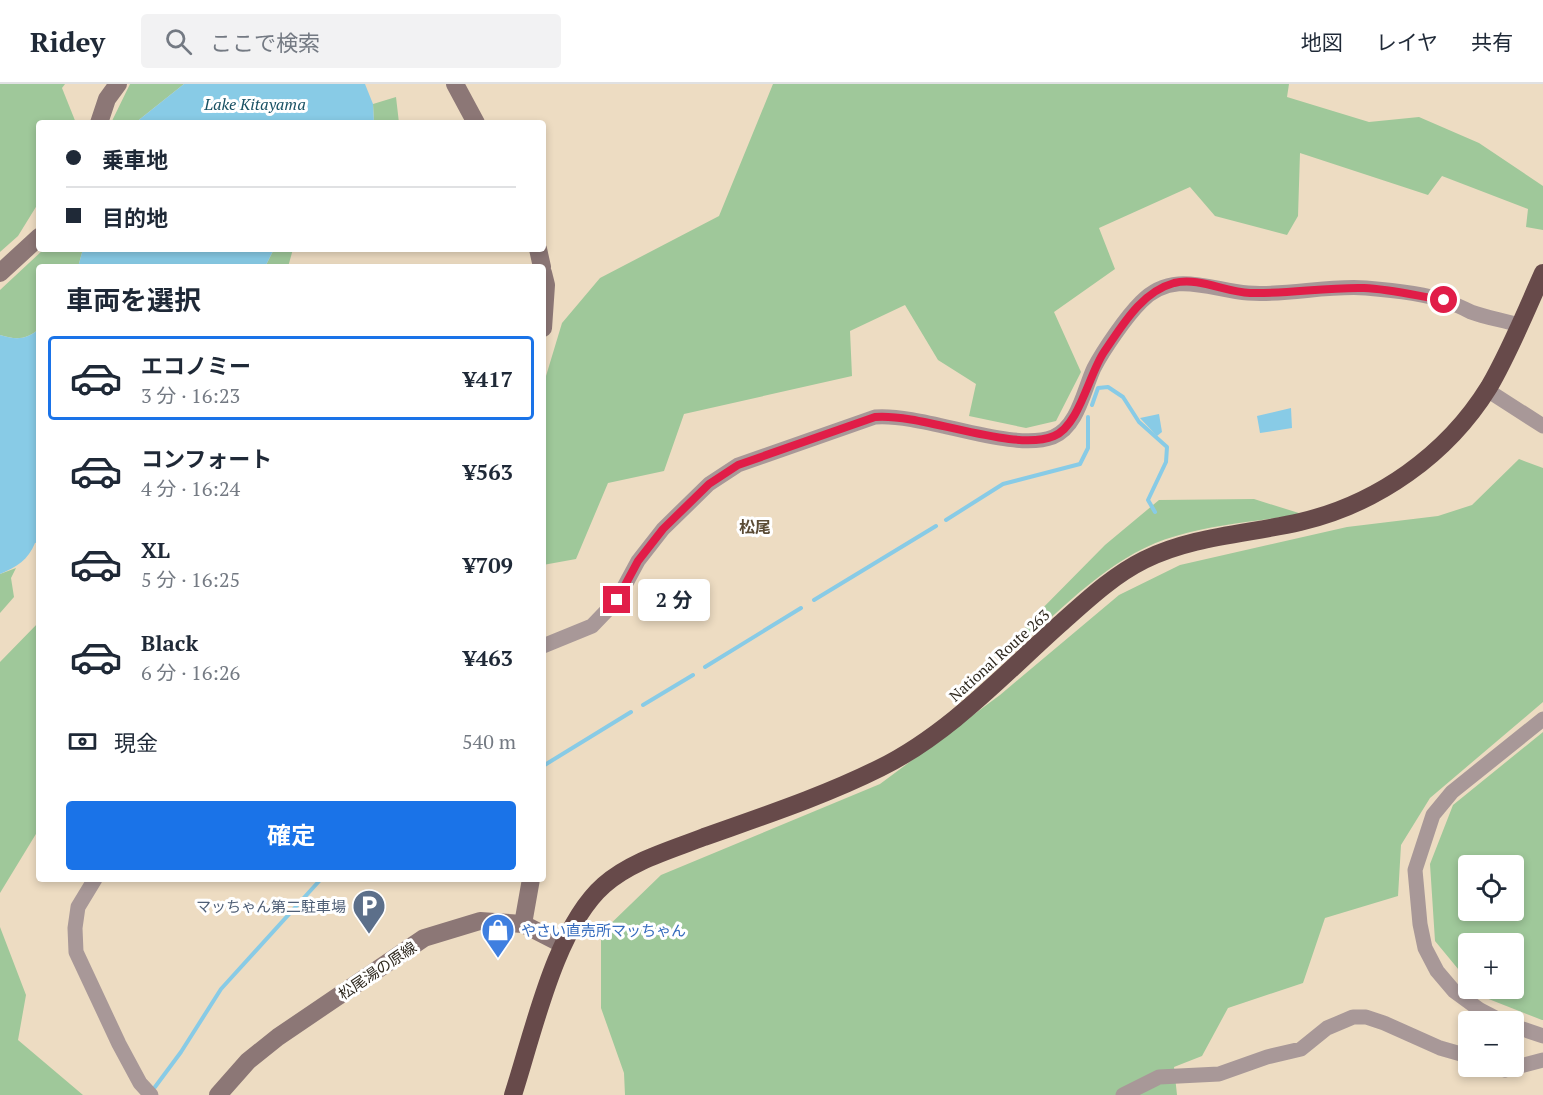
<!DOCTYPE html>
<html lang="ja">
<head>
<meta charset="utf-8">
<style>
	body { margin:0; font-family:"PT Serif","Noto Sans JP",serif; background:#f2f2f3; color:#1f2937; height:100vh; display:flex; flex-direction:column; font-size:22px; white-space:nowrap }
	* { box-sizing:border-box; margin:0 }
	p { font-size:20px; color:#747a83 }
	.icon { flex:none; width:33px; height:33px; fill:none; stroke:currentColor; stroke-width:2; stroke-linecap:round; stroke-linejoin:round }
	.map { position:relative; flex:1; overflow:hidden }
	.panel { position:absolute; left:36px; top:180px; width:510px; height:618px; display:flex; flex-direction:column; background:#fff; border-radius:6px; box-shadow:0 3px 9px #0003 }
	.panel>* { flex:none }
	.hud { position:absolute; left:36px; top:36px; width:510px; height:132px; border-radius:6px; box-shadow:0 3px 9px #0003; display:grid; align-content:center; height:132px; padding:0 30px; background:#fff }
	.tools { position:absolute; left:1458px; top:771px; display:grid; gap:12px }
	.tools a { display:grid; place-items:center; width:66px; height:66px; border-radius:6px; background:#fff; box-shadow:0 3px 9px #0003; font-size:30px }
	.end { position:absolute; width:27px; height:27px; margin:-14px; border:8px solid #e11d48; background:#fff; box-shadow:0 0 0 3px #fff }
	.from { border-radius:50% }
	.bubble { position:absolute; height:42px; border-radius:6px; background:#fff; box-shadow:0 3px 9px #0003; font-size:20px; font-weight:700; line-height:42px; text-align:center }
	.hud b { display:flex; align-items:center; gap:21px; height:57px; font-size:22px }
	.hud b+b { border-top:2px solid #e0e1e3 }
	.hud i { width:15px; height:15px; background:#1f2937 }
	ul { padding:0; list-style:none }
	li { display:flex; align-items:center; gap:18px; height:84px; margin:0 12px 9px; padding:0 18px; border:3px solid transparent; border-radius:6px }
	li div { flex:1 }
	li b { display:block; font-size:22px }
	li em { font-style:normal; font-weight:700 }
	li.selected { border-color:#1a73e8 }
	li>.icon { width:54px; height:54px; stroke-width:1.5 }
	h2 { padding:0 30px; font-size:27px; line-height:72px }
	.pay { display:flex; align-items:center; gap:15px; height:66px; padding:0 30px; font-size:22px }
	.pay p { margin-inline-start:auto }
	.button { display:flex; gap:12px; margin-top:auto; padding:12px 30px }
	.button a { flex:1; height:69px; border-radius:6px; background:#1a73e8; color:#fff; font-size:24px; font-weight:700; line-height:69px; text-align:center }
	header { display:flex; align-items:center; gap:36px; box-sizing:border-box; height:84px; padding:0 30px; background:#fff; border-bottom:2px solid #e0e1e3 }
	header strong { font-size:28px }
	nav { display:flex; gap:33px; margin-inline-start:auto; font-size:21px }
	.search { width:420px; height:54px; background:#f2f2f3; display:flex; align-items:center; gap:15px; box-sizing:border-box; padding:0 21px; border-radius:6px; color:#747a83; font-size:22px }
	.map>svg:first-child { display:block }
</style>
</head>
<body>
<header>
<strong>Ridey</strong>
<div class="search"><svg class="icon" aria-label="search" viewBox="0 0 24 24"><circle cx="10" cy="10" r="6"/><path d="M15 15l6 6"/></svg>ここで検索</div>
<nav><a>地図</a><a>レイヤ</a><a>共有</a></nav>
</header>
<div class="map">
<svg width="1543" height="1011" viewBox="0 0 1543 1011">
	<rect width="100%" height="100%" fill="#eddcc2"/>
	<!-- green -->
	<path fill="#9fc89a" fill-rule="evenodd" d="M0 0H65L62 4 76 39H39V118L18 152 0 168Z
		M130 0H184L135 39H111Z
		M773 0H1289L1287 13 1369 38 1419 33 1479 59 1543 102V146L1526 143 1528 125 1442 92 1428 111 1300 69 1298 132 1287 151 1215 132 1190 103 1099 144 1115 185 1054 228 1081 288 1056 337 1026 344 969 332 976 300 938 276 905 221 850 247 852 292 684 330 664 387 608 399 576 475 543 481V302L562 239 600 194 719 132Z
		M396 13 399 39H374L373 20Z
		M44 165H83L78 183H39V245C26 256 16 256 0 251V206Z
		M274 165H293L288 183H265Z
		M1519 375 1543 384V618L1430 714 1401 761 1398 812 1325 834 1303 899 1228 924 1202 972 1174 983 1177 1011H625L624 989 601 924V849L661 791 880 700 1000 611 1119 511 1180 481 1347 443 1438 432 1472 421Z
		M1254 415 1302 430C1261 437 1216 440 1176 452 1118 468 1073 514 1030 553L1025 542 1105 461 1159 416Z
		M16 484 11 494 14 513 0 529V490Z
		M39 538V745L0 809V578Z
		M1543 648V936H1542L1481 912 1475 905 1514 904V860H1468V897L1435 857 1430 780 1453 721ZM1468 782H1514V826H1468Z
		M0 843 26 911 18 956 83 1011H0Z"/>
	<!-- water -->
	<path fill="#88cbe6" d="M184 0H365L373 20 374 39H135Z
		M83 165H274L265 183H78Z
		M39 245V458L35 459C28 476 17 483 0 490V251C16 256 26 256 39 245Z
		M1291 324 1292 344 1260 349 1257 332Z
		M1159 330 1162 348 1157 352 1140 334Z"/>
	<g fill="none" stroke-linecap="round" stroke-linejoin="round">
		<!-- stream -->
		<path stroke="#88cbe6" stroke-width="4" d="M1092 321 1098 304 1108 303 1123 313 1139 338 1167 363 1166 378 1148 416 1155 428
			M946 436 1003 400 1080 380 1088 364V333
			M814 516 936 442
			M705 583 801 524
			M643 621 693 591
			M543 682 631 628
			M155 1003 181 968 221 905 321 795"/>
		<!-- street -->
		<path stroke="#a89898" stroke-width="15" d="M1487 306 1543 342
			M543 562 592 542 617 516 638 477 663 445 709 400 738 381 875 333C924 329 1011 369 1053 353 1078 343 1084 305 1094 284 1104 265 1126 233 1141 218 1173 185 1210 206 1248 209 1287 212 1327 201 1366 204 1391 206 1422 209 1446 217 1455 220 1463 224 1471 228 1487 234 1504 236 1519 241
			M95 795 78 823 75 844 76 868 119 960 140 999 151 1011
			M1503 938 1480 926 1454 907 1437 887 1425 864 1420 840 1415 786 1433 731 1452 708 1543 635
			M1514 942 1543 952
			M1489 982 1505 986 1543 976
			M1123 1011 1159 993 1219 990 1267 973 1301 965 1327 944 1353 933H1366L1384 939 1440 964 1468 972"/>
		<!-- secondary -->
		<path stroke="#8c7776" stroke-width="18" d="M455 0 476 39
			M99 39 107 15 118 0
			M538 165 542 183
			M0 189 39 153
			M543 189 546 201 543 244
			M523 840 531 795
			M218 1011 248 977 278 953 424 854 480 837 523 840 562 860"/>
		<!-- highway -->
		<path stroke="#674a4a" stroke-width="18" d="M513 1011C533 950 555 844 604 801 631 777 671 766 704 753 763 732 824 712 880 684 949 650 1004 590 1060 540 1086 517 1112 492 1144 476 1192 452 1248 450 1300 438 1377 420 1447 371 1489 303 1510 267 1526 227 1543 189"/>
	</g>
	<g fill="none" stroke-linecap="round" stroke-linejoin="round">
		<!-- route -->
		<path stroke="#e11d48" stroke-width="8" d="M617 516 638 477 663 445 709 400 738 381 875 333C923 329 1013 369 1054 352 1079 342 1089 290 1104 268 1122 242 1141 208 1174 199 1199 193 1225 208 1250 209 1288 210 1326 203 1364 204 1390 205 1418 212 1444 216"/>
	</g>
	<!-- icons -->
	<defs>
		<g id="parking-pin" transform="scale(1.725)"><path d="M0 17L-7.5 6A9.5 9.5 0 1 1 7.5 6Z" fill="#5c6f8a" stroke="#fff"/><path d="M-3.5-5.5H1a3.5 3.5 0 0 1 0 7H-1V5.5H-3.5ZM-1-3.4V-.6H.8a1.4 1.4 0 0 0 0-2.8Z" fill="#fff"/></g>
		<g id="shop-pin" transform="scale(1.725)"><path d="M0 17L-7.5 6A9.5 9.5 0 1 1 7.5 6Z" fill="#3f7fe0" stroke="#fff"/><path d="M-5-2.5h2.3a2.7 3.5 0 0 1 5.4 0H5L5.5 6h-11ZM-1.5-2.5h3a1.5 2.3 0 0 0-3 0Z" fill="#fff"/></g>
	</defs>
	<g fill-rule="evenodd">
		<use href="#parking-pin" x="369" y="822"/>
		<use href="#shop-pin" x="498" y="846"/>
	</g>
	<g text-anchor="middle" dominant-baseline="central" stroke-width="6" stroke-linejoin="round" paint-order="stroke">
		<!-- street labels -->
		<g font-size="15" fill="#2e281e" stroke="#fff">
			<text transform="translate(999 571) rotate(-42)">National Route 263</text>
			<text transform="translate(377 886) rotate(-34)">松尾湯の原線</text>
		</g>
		<!-- service labels -->
		<g font-size="15" fill="#4e5e75" stroke="#fff" text-anchor="end">
			<text x="346" y="822">マッちゃん第二駐車場</text>
		</g>
		<!-- shop labels -->
		<g font-size="15" fill="#366cbe" stroke="#fff" text-anchor="start">
			<text x="521" y="846">やさい直売所マッちゃん</text>
		</g>
		<!-- water labels -->
		<g font-size="16" font-style="italic" fill="#195164" stroke="#fff">
			<text x="255" y="20">Lake Kitayama</text>
		</g>
		<!-- neighbourhood labels -->
		<g font-size="16" font-weight="bold" fill="#5a4b35" stroke="#fff">
			<text x="755" y="443">松尾</text>
		</g>
	</g>
</svg>
<div class="tools">
<a><svg class="icon" aria-label="locate" viewBox="0 0 24 24"><circle cx="12" cy="12" r="6"/><path d="M12 2v4M12 18v4M2 12h4M18 12h4"/></svg></a>
<a>+</a>
<a>−</a>
</div>
<i class="end from" style="left:1444px;top:216px"></i>
<i class="end" style="left:617px;top:516px"></i>
<div class="bubble" style="left:638px;top:495px;width:72px">2 分</div>
<div class="hud">
<b><i class="from"></i>乗車地</b>
<b><i></i>目的地</b>
</div>
<section class="panel">
<h2>車両を選択</h2>
<ul>
<li class="selected"><svg class="icon" aria-label="car" viewBox="0 0 24 24"><path d="M5 17H2v-5l4-1 3-4h7l3 4 3 1v5h-3M9 17h6M6 11h13"/><circle cx="7" cy="17" r="2"/><circle cx="17" cy="17" r="2"/></svg><div><b>エコノミー</b><p>3 分 · 16:23</p></div><em>¥417</em></li>
<li><svg class="icon" aria-label="car" viewBox="0 0 24 24"><path d="M5 17H2v-5l4-1 3-4h7l3 4 3 1v5h-3M9 17h6M6 11h13"/><circle cx="7" cy="17" r="2"/><circle cx="17" cy="17" r="2"/></svg><div><b>コンフォート</b><p>4 分 · 16:24</p></div><em>¥563</em></li>
<li><svg class="icon" aria-label="car" viewBox="0 0 24 24"><path d="M5 17H2v-5l4-1 3-4h7l3 4 3 1v5h-3M9 17h6M6 11h13"/><circle cx="7" cy="17" r="2"/><circle cx="17" cy="17" r="2"/></svg><div><b>XL</b><p>5 分 · 16:25</p></div><em>¥709</em></li>
<li><svg class="icon" aria-label="car" viewBox="0 0 24 24"><path d="M5 17H2v-5l4-1 3-4h7l3 4 3 1v5h-3M9 17h6M6 11h13"/><circle cx="7" cy="17" r="2"/><circle cx="17" cy="17" r="2"/></svg><div><b>Black</b><p>6 分 · 16:26</p></div><em>¥463</em></li>
</ul>
<div class="pay"><svg class="icon" aria-label="cash" viewBox="0 0 24 24"><path d="M3 7h18v10H3z"/><circle cx="12" cy="12" r="2"/></svg>現金<p>540 m</p></div>
<div class="button"><a>確定</a></div>
</section>
</div>
</body>
</html>
